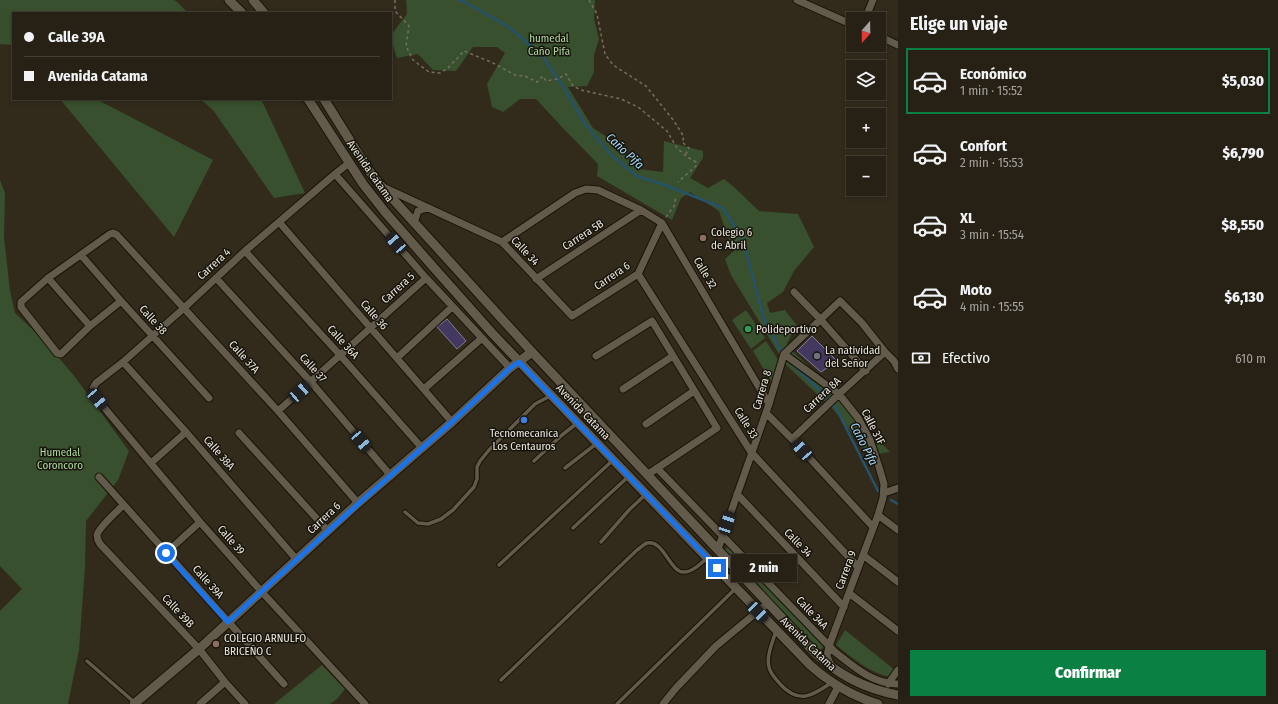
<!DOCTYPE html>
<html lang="es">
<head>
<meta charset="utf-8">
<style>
	body { margin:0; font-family:"Fira Sans Condensed",sans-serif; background:#322d22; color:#f1f3f6; height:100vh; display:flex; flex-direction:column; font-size:15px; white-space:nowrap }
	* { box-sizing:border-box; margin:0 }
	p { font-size:13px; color:#a4a3a0 }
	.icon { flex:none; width:22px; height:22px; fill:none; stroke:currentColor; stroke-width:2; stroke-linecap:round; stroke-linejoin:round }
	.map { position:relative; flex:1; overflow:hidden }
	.details { display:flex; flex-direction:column; background:#262015; width:380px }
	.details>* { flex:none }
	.top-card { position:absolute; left:12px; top:12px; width:380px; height:88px; border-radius:0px; box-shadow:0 2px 6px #0003,0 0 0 1px #423e34; display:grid; align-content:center; height:88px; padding:0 12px; background:#262015 }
	.needle { width:26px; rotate:200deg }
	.tools { position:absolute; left:846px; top:12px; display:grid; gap:8px }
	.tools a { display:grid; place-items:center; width:40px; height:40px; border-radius:0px; background:#262015; box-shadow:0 2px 6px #0003,0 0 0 1px #423e34; font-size:20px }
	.end { position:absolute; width:18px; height:18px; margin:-9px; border:5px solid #1a73e8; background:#fff; box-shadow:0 0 0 2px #fff }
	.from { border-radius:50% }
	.bubble { position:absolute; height:28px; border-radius:0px; background:#262015; box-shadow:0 2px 6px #0003,0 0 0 1px #423e34; font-size:13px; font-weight:800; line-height:28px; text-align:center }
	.car { position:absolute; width:12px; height:24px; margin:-12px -6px; border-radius:5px; box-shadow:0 0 3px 1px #0007; background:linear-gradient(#222 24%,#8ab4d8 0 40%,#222 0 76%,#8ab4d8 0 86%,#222 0) }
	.top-card b { display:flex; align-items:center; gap:14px; height:38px; font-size:15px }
	.top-card b+b { border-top:1px solid #423e34 }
	.top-card i { width:10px; height:10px; background:#f1f3f6 }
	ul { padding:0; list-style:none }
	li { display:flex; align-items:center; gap:12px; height:66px; margin:0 8px 6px; padding:0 4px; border:2px solid transparent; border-radius:0px }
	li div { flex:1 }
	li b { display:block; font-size:15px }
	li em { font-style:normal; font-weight:800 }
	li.active { border-color:#0b8043 }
	li>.icon { width:36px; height:36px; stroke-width:1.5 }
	h2 { padding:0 12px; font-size:18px; line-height:48px }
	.pay { display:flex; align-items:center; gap:10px; height:44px; padding:0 12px; font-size:15px }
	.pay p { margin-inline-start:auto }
	.action { display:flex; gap:8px; margin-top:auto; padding:8px 12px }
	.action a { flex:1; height:46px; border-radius:0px; background:#0b8043; color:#fff; font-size:16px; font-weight:800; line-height:46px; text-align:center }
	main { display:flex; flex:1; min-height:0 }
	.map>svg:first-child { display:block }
</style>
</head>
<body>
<main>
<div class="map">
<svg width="898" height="704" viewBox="0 0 898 704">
	<rect width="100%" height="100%" fill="#322b1c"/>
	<!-- green -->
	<path fill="#38502d" d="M0 0H174L177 2 188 13H13V45L0 44Z
		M406 0H595L594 19 599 39 594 55V72L587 86 568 87 593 128 610 139 638 169 663 172 664 141 703 151V158L690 178 708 188 724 179 734 187 759 211 798 214 814 247 794 271 783 292 767 303 770 313 785 310 798 327 792 333 787 344 791 350 856 409 870 432 890 452 876 454V464L833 409 785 364 731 275 725 259 735 250 728 238 719 211 690 192 681 198 672 220 597 176 598 164 561 126 536 99H520L503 112 492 107 487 84 505 53 497 47H473L456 71 433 70 418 54 397 58 391 39V35L407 14Z
		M60 99H96L213 160 174 237Z
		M200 99H261L305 193 274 198 213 110Z
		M0 180 5 193 4 237 10 291 15 313 43 339 75 377 129 451 118 480 86 521 85 566 79 650 68 704H0V611L22 589 0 566Z
		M746 310 765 338 751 349 732 320Z
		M766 341 782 366 776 390 753 351Z
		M730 545 825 644 819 653 724 551Z
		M845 630 896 671 892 677C870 674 853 658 836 645Z
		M322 665 345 689 337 699 330 704H274Z"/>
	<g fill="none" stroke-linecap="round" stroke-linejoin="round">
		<!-- stream -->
		<path stroke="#25526c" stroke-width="2.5" d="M459 0 465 2 509 27 543 57 564 88 585 124 612 156 637 176 665 185 723 208 742 237 764 319 783 355
			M792 364 828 398
			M834 404 878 491
			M891 500 898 504"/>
	</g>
	<!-- building -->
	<path fill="#433960" stroke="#817d8f" d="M447 319 466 341 457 349 437 327Z
		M812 336 837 361 821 372 797 351Z"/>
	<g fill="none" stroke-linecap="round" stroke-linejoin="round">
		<!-- lane casing -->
		<g stroke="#191306" stroke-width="5.5">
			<path id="lane" d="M534 461 562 435 576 424
				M565 468 596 444
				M405 512 418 523 428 524 441 519 453 510 474 487 477 479V467L480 461 489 450 535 404 550 396
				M573 528 605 498 628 477
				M601 542 629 510 645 495
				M499 565 612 461
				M776 631C773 641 766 656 769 667 770 674 777 680 781 685 799 704 812 696 831 683
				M87 661 134 702
				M501 680 637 550C640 548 644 544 647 543 664 539 670 574 685 572 693 572 701 563 706 559
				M617 704 735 589"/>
		</g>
		<!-- street casing -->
		<g stroke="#191306" stroke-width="9">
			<path id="street" d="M797 0 853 25
				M865 19 873 0
				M879 36 898 45
				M349 163 335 174 245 251 184 308 123 362 96 383 93 388 94 394 97 399 200 522 261 591 365 704
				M335 174 426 278 510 368
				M383 187 502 242 572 316 638 274 662 223
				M279 222 452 422
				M414 223 418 211 423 209 429 208
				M502 242 575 193 586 189 598 190 641 210 662 223 769 404
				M245 251 340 355 422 448
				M81 255 121 301 209 398
				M638 274 751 452 858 567
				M48 278 90 326
				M216 278 311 382 391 476
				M536 279 641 210
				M794 292 821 320 866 371
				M121 301 90 326 61 354 57 353 21 307V302L48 278 110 234 113 233 117 235 278 411 358 503
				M784 354 839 394 858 418 870 440 879 467 884 484 883 498 878 515 829 646 827 656 832 668
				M596 356 652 321 717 428 647 475
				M397 358 452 307
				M123 362 186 432 297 560
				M424 389 482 338
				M623 389 673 356
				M278 411 426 278
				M766 413 792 439 873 527
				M646 424 694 391
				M239 433 328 531
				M792 439 839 394 885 352
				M151 463 186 432
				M657 468 835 652C854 667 873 684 898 684
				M99 477 284 684
				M884 493 898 488
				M737 494 844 607
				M123 505C117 512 99 527 97 535 97 539 98 541 100 544L199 649 225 682 245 704
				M878 515 898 530
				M718 549 769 404 784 354 840 301 862 323 885 352 894 361 898 369
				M166 553 200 522
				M863 555 898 582
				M849 593 898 631
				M888 684 898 670
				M200 704 225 682
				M663 704 676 688 716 646 768 603
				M829 704 838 687"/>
		</g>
		<!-- secondary casing -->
		<g stroke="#191306" stroke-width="11">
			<path id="secondary" d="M229 0 242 13
				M253 0 264 13
				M308 99 363 184 385 212 435 269 492 333 551 395 810 665C830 683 852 696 878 704
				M324 99 367 168 381 186 532 352 814 652C838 675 865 689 898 695
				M134 704 199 649 358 503 452 422 510 368 532 352"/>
		</g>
		<!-- path -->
		<path stroke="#756f62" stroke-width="1.5" stroke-dasharray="3 3" stroke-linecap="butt" d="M395 0V11L409 26 406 46 413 60 429 72 440 73 448 68 464 51 491 62 515 75 525 76 537 82 543 76 546 81 558 79 566 74 573 86 581 90 621 99 638 107 667 131 677 148 687 157 696 162V166L678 182
			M589 0 597 14 605 54 613 65 646 86 674 121 684 137 682 142 689 148 685 156
			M666 217 674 206 676 197"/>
		<!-- lane -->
		<use href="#lane" stroke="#625a4a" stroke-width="3.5"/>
		<!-- street -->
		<use href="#street" stroke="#625a4a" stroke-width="7"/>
		<!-- secondary -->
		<use href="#secondary" stroke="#625a4a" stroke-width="9"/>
	</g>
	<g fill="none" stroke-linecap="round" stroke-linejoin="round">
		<!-- route -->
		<path stroke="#1a73e8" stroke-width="5" d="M166 553 228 622 358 504 452 422 510 368 519 362 717 568"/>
	</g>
	<!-- markers -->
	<g fill="#8d6e63" stroke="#17140d" stroke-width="1.5">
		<circle cx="703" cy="238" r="4"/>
		<circle cx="216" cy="644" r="4"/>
	</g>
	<circle fill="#2e9e5b" stroke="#17140d" stroke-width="1.5" cx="748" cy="329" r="4"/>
	<circle fill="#6b7280" stroke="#17140d" stroke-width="1.5" cx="817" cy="356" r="4"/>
	<circle fill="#3f7fe0" stroke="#17140d" stroke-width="1.5" cx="524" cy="420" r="4"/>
	<g text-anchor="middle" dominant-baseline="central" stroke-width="3" stroke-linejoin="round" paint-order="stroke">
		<!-- park labels -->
		<g font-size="11" fill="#aeda9c" stroke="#17140d">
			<text x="549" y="38">humedal<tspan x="549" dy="13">Caño Pifa</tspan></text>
			<text x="60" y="452">Humedal<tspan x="60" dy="13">Coroncoro</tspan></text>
		</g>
		<!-- street labels -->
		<g font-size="11" fill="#ebe7dd" stroke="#17140d">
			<text transform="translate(370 171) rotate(55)">Avenida Catama</text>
			<text transform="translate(583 235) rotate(-33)">Carrera 5B</text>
			<text transform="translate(525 251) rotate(47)">Calle 34</text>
			<text transform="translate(214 264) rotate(-43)">Carrera 4</text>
			<text transform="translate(705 273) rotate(59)">Calle 32</text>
			<text transform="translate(612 276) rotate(-34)">Carrera 6</text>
			<text transform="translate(398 288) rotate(-42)">Carrera 5</text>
			<text transform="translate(374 315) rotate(49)">Calle 36</text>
			<text transform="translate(153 320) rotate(48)">Calle 38</text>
			<text transform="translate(343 342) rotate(48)">Calle 36A</text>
			<text transform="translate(244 357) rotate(48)">Calle 37A</text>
			<text transform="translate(313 368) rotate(48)">Calle 37</text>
			<text transform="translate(762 390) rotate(-73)">Carrera 8</text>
			<text transform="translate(822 395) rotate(-43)">Carrera 8A</text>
			<text transform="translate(583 412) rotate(46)">Avenida Catama</text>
			<text transform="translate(746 423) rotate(58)">Calle 33</text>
			<text transform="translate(873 427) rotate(63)">Calle 31F</text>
			<text transform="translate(219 453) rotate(49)">Calle 38A</text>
			<text transform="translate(324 518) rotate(-43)">Carrera 6</text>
			<text transform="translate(231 540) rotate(49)">Calle 39</text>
			<text transform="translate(798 543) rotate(46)">Calle 34</text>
			<text transform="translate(846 570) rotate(-70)">Carrera 9</text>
			<text transform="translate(208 582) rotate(48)">Calle 39A</text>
			<text transform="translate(178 611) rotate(47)">Calle 39B</text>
			<text transform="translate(812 613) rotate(46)">Calle 34A</text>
			<text transform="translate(808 644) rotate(44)">Avenida Catama</text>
		</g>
		<!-- poi labels -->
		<g font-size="11" fill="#ebe7dd" stroke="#17140d" text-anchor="start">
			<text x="711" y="232">Colegio 6<tspan x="711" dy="13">de Abril</tspan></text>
			<text x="756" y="329">Polideportivo</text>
			<text x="825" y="350">La natividad<tspan x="825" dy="13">del Señor</tspan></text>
			<text x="524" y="433" text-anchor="middle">Tecnomecanica<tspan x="524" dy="13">Los Centauros</tspan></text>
			<text x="224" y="638">COLEGIO ARNULFO<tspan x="224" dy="13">BRICEÑO C</tspan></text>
		</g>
		<!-- water labels -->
		<g font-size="12" font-style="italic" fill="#a1dafd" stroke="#17140d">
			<text transform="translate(625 151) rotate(43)">Caño Pifa</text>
			<text transform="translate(864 444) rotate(63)">Caño Pifa</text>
		</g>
	</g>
</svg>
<div class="tools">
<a><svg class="needle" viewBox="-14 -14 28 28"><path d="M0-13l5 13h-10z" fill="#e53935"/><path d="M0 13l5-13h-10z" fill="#a4a3a0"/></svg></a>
<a><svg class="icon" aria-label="layers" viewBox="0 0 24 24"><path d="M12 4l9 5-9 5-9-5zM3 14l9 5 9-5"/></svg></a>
<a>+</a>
<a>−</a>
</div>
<i class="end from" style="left:166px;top:553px"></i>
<i class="end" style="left:717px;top:568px"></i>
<div class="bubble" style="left:731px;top:554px;width:66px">2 min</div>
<i class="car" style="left:396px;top:243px;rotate:319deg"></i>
<i class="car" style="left:300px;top:392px;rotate:48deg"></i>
<i class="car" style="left:97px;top:399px;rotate:140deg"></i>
<i class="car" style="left:361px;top:441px;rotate:140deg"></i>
<i class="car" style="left:802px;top:450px;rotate:318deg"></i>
<i class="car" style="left:727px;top:523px;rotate:19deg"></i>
<i class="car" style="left:758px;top:612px;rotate:136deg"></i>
<div class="top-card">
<b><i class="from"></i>Calle 39A</b>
<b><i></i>Avenida Catama</b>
</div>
</div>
<section class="details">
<h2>Elige un viaje</h2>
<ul>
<li class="active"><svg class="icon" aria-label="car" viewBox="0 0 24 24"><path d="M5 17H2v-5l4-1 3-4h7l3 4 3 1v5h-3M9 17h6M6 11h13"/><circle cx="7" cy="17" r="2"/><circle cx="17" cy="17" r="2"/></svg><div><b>Económico</b><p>1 min · 15:52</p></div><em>$5,030</em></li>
<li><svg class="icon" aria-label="car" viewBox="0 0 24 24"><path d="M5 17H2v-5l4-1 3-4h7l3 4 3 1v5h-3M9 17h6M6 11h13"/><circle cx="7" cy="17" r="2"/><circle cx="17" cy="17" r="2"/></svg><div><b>Confort</b><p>2 min · 15:53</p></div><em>$6,790</em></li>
<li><svg class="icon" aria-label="car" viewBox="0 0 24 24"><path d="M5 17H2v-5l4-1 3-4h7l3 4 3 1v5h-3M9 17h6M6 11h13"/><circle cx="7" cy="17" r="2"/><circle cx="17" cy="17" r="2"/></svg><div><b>XL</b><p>3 min · 15:54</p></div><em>$8,550</em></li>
<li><svg class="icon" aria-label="car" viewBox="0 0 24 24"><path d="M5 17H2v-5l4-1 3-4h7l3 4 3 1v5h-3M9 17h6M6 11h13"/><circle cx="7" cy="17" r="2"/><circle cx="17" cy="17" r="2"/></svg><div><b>Moto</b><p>4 min · 15:55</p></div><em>$6,130</em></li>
</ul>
<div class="pay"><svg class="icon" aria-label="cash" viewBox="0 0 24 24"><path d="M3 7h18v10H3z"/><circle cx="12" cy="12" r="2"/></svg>Efectivo<p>610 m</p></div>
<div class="action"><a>Confirmar</a></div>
</section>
</main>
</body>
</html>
